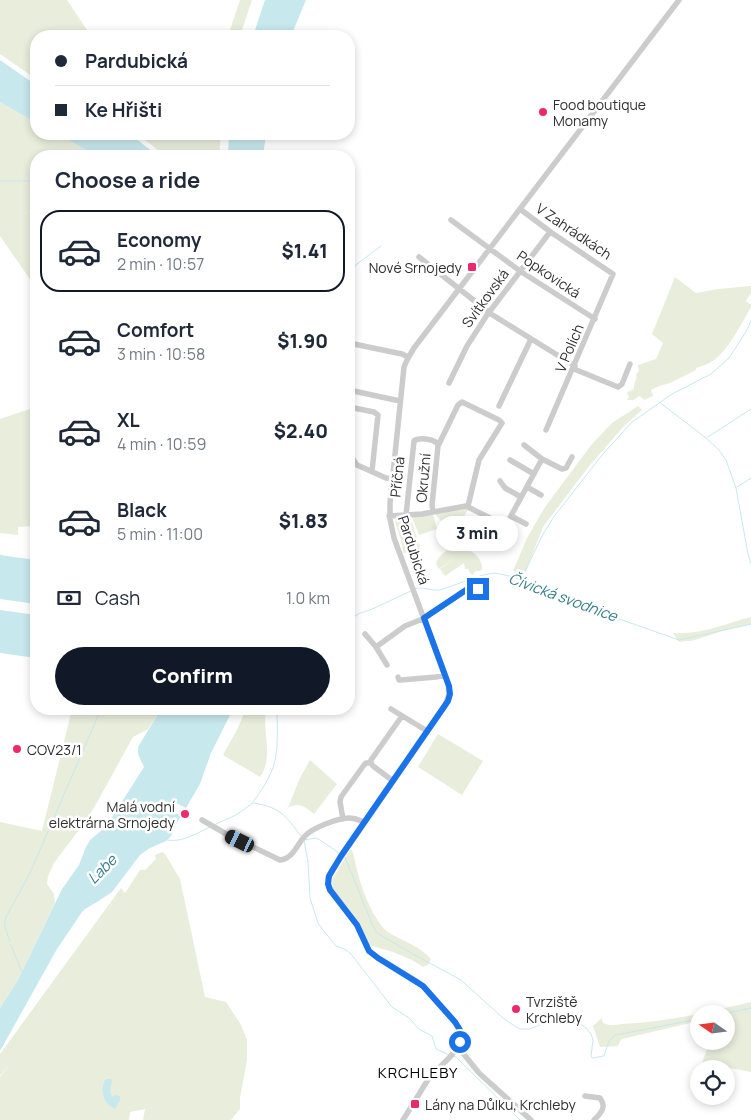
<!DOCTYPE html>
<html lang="en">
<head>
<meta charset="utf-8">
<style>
	body { margin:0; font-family:Manrope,sans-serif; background:#f6f6f7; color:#1f2937; height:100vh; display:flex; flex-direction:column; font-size:19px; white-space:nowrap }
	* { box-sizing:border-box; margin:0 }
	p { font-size:16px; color:#747a83 }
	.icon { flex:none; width:28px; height:28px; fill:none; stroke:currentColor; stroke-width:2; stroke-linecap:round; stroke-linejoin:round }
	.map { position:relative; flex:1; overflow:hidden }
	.panel { position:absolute; left:30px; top:150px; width:325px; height:565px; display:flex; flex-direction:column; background:#fff; border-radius:20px; box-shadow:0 2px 8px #0003 }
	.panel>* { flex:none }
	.top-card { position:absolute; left:30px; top:30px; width:325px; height:110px; border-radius:20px; box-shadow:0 2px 8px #0003; display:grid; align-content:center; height:110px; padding:0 25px; background:#fff }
	.needle { width:32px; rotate:284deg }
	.fabs { position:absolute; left:690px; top:1005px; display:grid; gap:10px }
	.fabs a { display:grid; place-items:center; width:45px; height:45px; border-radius:50%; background:#fff; box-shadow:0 2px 8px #0003; font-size:25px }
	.end { position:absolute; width:22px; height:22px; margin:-11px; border:6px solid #1a73e8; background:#fff; box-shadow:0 0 0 2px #fff }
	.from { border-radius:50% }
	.bubble { position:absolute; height:35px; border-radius:18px; background:#fff; box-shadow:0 2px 8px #0003; font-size:16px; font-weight:800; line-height:35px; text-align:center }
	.car { position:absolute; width:15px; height:30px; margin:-15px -8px; border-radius:6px; box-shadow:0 0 4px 1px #0007; background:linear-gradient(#222 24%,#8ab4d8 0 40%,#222 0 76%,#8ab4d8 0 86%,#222 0) }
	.top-card b { display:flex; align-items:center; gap:18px; height:48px; font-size:19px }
	.top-card b+b { border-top:1px solid #e0e1e3 }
	.top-card i { width:12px; height:12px; background:#1f2937 }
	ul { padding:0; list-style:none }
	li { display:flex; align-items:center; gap:15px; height:82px; margin:0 10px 8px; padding:0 15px; border:2px solid transparent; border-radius:20px }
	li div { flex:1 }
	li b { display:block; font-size:19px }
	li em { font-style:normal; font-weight:800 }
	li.selected { border-color:#111827 }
	li>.icon { width:45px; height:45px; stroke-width:1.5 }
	h2 { padding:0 25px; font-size:22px; line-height:60px }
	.pay { display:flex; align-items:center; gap:12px; height:55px; padding:0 25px; font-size:19px }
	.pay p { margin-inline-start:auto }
	.action { display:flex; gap:10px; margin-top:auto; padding:10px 25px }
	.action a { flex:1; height:58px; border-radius:30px; background:#111827; color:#fff; font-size:20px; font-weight:800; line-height:58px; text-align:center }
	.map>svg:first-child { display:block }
</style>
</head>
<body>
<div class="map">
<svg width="751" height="1120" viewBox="0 0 751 1120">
	<rect width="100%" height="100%" fill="#fff"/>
	<!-- green -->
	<path fill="#e9eddc" d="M0 0H67L91 36H36V79L0 54Z
		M240 0H252L240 36H228Z
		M0 102 36 123V134H57L90 152 95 156H36V210L35 211 29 210 33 219 36 221V288L0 236Z
		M137 134H221L219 156H166Z
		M675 277 696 293 718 289 751 286V293L746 301 750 304 751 302V307C742 323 728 350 714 360 709 364 702 366 696 368V370L670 383 659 386 651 390 653 396 644 400 641 397 639 396 634 400H628L627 399 629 397 627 393 628 392 634 389C633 383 638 380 636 374L639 371 638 365 656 359 663 343 652 334Z
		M638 406 642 410 625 425 589 466 543 527 524 576 513 571 527 538 545 507 592 444 612 423Z
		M36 407V506L34 526 18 527V535L0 533V419Z
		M462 508 468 509 458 528 455 530 445 525 434 513Z
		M433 514 437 529 419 535 412 517Z
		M397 517H410L421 550 403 553C403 541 397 531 395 520Z
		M456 546C469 549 483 555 482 570L479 571H475L473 575 471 574 468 569H465L464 563 445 576 440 569 459 555 439 569 436 564C438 555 448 549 456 546Z
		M751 617V624L726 630 691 641H686L679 642 673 633C703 635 723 624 751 617Z
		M72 709H161L148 729 133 737 95 806 84 823 54 863 48 876 47 884 54 894 55 903 18 980 0 1008V822L42 831Z
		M245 709H266C262 732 274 757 260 777L223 755C231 740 241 725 245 709Z
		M438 734 483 761 462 795 418 767Z
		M310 760 337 784 314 814C306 807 298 801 288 808L299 780Z
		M350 850H352C355 859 356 868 359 877 362 891 376 924 388 932 402 941 420 946 431 959L428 965 423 967 412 960 393 952 369 945 359 924 333 888 332 880Z
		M162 852 165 854 180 879 205 997 226 1002 241 1025 247 1040V1060L240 1098V1109L231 1120H143L145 1109 130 1112 129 1120H0V1077L11 1063 0 1076V1054L121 888 125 893 140 870H145L156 859 155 855Z
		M751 1002V1072L702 1063 710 1041H726V1014H700Z
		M699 1014V1021L622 1039 620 1041 618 1046 600 1047 593 1026 602 1018C602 1021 602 1023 606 1024 610 1026 617 1025 621 1024 647 1023 673 1019 699 1014Z"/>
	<!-- water -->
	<path fill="#c7e8ed" d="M265 0H306L291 36H253Z
		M0 60 36 85V123L0 102Z
		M57 134H130L158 156H95L90 152Z
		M229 134H266L263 156H228Z
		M0 555 36 560V604L0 599Z
		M0 610 36 615V658L0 653Z
		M161 709H233L211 753 200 784 186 808 176 803 171 810 181 816 176 824 171 836 166 841 150 848 140 855 112 892 97 902 85 909 82 912 57 949 0 1051V1008L18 980 62 889 79 865 86 847 90 840 101 831 105 824 111 819 144 767 138 754V747Z
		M108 1079H111L112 1081C111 1086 108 1094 113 1097L115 1095 120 1096V1100L115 1109C103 1103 100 1091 105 1080Z"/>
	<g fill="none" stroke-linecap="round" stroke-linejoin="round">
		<!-- stream -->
		<path stroke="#c7e8ed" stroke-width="1" d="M0 181H29L36 185
			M349 273 357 264 381 246
			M659 402 706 438 719 450 726 460 736 488 748 554 751 564
			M708 437 751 409
			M737 487 751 478
			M349 526C352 540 351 555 349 570
			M521 580 541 538 553 518 602 455 632 422 672 394 711 374 729 358 747 330 751 321
			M414 589C423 586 431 591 440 590L483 575 495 573 514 577 605 614 679 640 751 624
			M349 620 360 613 370 610 411 591
			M253 802C261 792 268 780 273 768 279 750 277 727 277 709
			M214 825 236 815 253 803C280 807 285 815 301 836
			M167 840C182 843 197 833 210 827
			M339 853 320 840 316 838 304 840 308 862 310 898 318 923 323 930 336 946 346 950 351 954 392 1007 409 1018 419 1029 432 1036 436 1049 449 1055
			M345 857 372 924 377 933 413 954 461 980 503 1018 516 1027 521 1029H529L562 1017 572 1018 586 1028 591 1034 593 1040 591 1056 592 1058 604 1056C607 1047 608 1039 616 1035L699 1019
			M10 941C7 933 3 925 6 917L30 873 101 709
			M11 945 22 972
			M723 1014 751 1008
			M453 1056 456 1057 520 1120"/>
		<!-- minor -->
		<path stroke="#ccc" stroke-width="5.5" d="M520 209 552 233 613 274 546 430
			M451 220 520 271 595 319
			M419 257 491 314 575 366
			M349 343 402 354 408 357
			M574 369 618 387 622 384 630 364
			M449 383 467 346 487 315 550 232
			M349 390 400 401
			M499 406 531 339
			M349 407 374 412 378 415 372 471
			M524 445 542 459 562 469 566 468 572 457
			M349 453 357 465 386 478 392 479
			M510 460 534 474
			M500 481 505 488 521 497
			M527 487 541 495
			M433 512 432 505 438 446 458 405 462 402 499 420 502 423 479 460 468 506
			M406 515 414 441C419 437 432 439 437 443L438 446
			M389 516 422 514 466 506 506 526
			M511 516 526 524
			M494 547 542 459
			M365 634 376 647
			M387 665 376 647 405 626 425 618 466 590 478 589
			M398 677 399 680H401L436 677 445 675
			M391 709 427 731
			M371 763V760L402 716
			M371 763 373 766 393 781
			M343 819 340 802 341 797 364 765 366 763H371
			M202 820 228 835 280 860C293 859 297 844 305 836 312 828 338 818 349 818 355 818 359 820 364 822
			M458 1047 479 1073 531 1120
			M585 1096 600 1098C607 1107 601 1113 594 1120
			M403 1120 429 1078 450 1057 458 1047 460 1039V1030L455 1022 423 986 415 980 378 958 369 951 357 925 329 887 328 878 332 870 445 706 449 694 448 684 394 538 390 519V503L404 367 407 360 414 348 679 0"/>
	</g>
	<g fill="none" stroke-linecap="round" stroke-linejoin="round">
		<!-- route -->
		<path stroke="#1a73e8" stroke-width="6" d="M460 1042 461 1036 460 1030 455 1022 423 986 378 958 369 951 357 925 330 890 328 884 329 876 341 856 448 701 450 694 449 686 424 618 466 590 478 589"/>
	</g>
	<!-- markers -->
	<g fill="#ec2a6b" stroke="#fff" stroke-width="2">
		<circle cx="543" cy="112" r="5"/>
		<rect x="467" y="262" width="10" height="10" rx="2.5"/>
		<circle cx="17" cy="749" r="5"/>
		<circle cx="185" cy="814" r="5"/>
		<circle cx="516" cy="1009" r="5"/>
		<rect x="410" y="1099" width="10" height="10" rx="2.5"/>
	</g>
	<g text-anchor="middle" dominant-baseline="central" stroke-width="5" stroke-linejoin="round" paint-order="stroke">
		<!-- poi labels -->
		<g font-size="14" fill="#2f2f2f" stroke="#fff" text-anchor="start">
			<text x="553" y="104">Food boutique<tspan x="553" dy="16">Monamy</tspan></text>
			<text x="462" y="267" text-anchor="end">Nové Srnojedy</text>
			<text x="27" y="749">COV23/1</text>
			<text x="175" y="806" text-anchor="end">Malá vodní<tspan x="175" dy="16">elektrárna Srnojedy</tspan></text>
			<text x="526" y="1001">Tvrziště<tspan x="526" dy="16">Krchleby</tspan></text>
			<text x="425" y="1104">Lány na Důlku, Krchleby</text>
		</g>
		<!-- street labels -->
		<g font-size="14" fill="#2f2f2f" stroke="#fff">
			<text transform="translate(574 231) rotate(34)">V Zahrádkách</text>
			<text transform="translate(549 274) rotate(34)">Popkovická</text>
			<text transform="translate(485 298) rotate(-54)">Svítkovská</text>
			<text transform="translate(569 348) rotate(-67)">V Polích</text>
			<text transform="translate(397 477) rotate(-84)">Příčná</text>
			<text transform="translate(423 478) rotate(-85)">Okružní</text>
			<text transform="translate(414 550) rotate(72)">Pardubická</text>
		</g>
		<!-- water labels -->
		<g font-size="15" font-style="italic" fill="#357d88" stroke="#fff">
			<text transform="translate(563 597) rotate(20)">Čívická svodnice</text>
			<text transform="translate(102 869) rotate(-45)">Labe</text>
		</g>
		<!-- neighbourhood labels -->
		<g font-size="15" letter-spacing="1" fill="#000" stroke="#fff">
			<text x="418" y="1072">KRCHLEBY</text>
		</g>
	</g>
</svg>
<div class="fabs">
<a><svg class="needle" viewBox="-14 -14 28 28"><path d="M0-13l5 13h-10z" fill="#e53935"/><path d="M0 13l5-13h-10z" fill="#747a83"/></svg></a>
<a><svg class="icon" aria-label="locate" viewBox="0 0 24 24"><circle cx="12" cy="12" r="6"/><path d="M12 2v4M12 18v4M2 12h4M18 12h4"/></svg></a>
</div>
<i class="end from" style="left:460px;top:1042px"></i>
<i class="end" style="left:478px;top:589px"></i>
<div class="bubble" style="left:436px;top:516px;width:82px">3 min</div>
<i class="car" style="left:240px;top:841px;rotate:296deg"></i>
<div class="top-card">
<b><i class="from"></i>Pardubická</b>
<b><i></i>Ke Hřišti</b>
</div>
<section class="panel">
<h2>Choose a ride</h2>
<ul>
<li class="selected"><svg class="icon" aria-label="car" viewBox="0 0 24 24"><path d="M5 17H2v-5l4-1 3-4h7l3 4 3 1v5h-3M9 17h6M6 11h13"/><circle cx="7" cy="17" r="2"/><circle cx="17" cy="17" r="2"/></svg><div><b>Economy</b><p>2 min · 10:57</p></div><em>$1.41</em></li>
<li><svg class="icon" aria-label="car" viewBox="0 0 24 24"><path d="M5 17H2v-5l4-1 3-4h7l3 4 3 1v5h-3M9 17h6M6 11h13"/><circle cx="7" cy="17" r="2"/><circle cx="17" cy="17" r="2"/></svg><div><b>Comfort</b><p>3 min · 10:58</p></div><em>$1.90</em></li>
<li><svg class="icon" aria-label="car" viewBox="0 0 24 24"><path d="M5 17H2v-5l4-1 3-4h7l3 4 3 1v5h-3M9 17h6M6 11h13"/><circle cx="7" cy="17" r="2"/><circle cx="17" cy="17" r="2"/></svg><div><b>XL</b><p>4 min · 10:59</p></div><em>$2.40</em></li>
<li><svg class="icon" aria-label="car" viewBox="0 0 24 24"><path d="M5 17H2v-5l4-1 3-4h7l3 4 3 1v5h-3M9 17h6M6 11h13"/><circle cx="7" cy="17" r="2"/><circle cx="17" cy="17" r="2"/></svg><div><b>Black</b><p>5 min · 11:00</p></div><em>$1.83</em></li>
</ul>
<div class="pay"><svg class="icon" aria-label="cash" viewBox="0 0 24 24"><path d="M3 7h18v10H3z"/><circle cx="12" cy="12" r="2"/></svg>Cash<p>1.0 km</p></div>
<div class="action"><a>Confirm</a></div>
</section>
</div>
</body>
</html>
